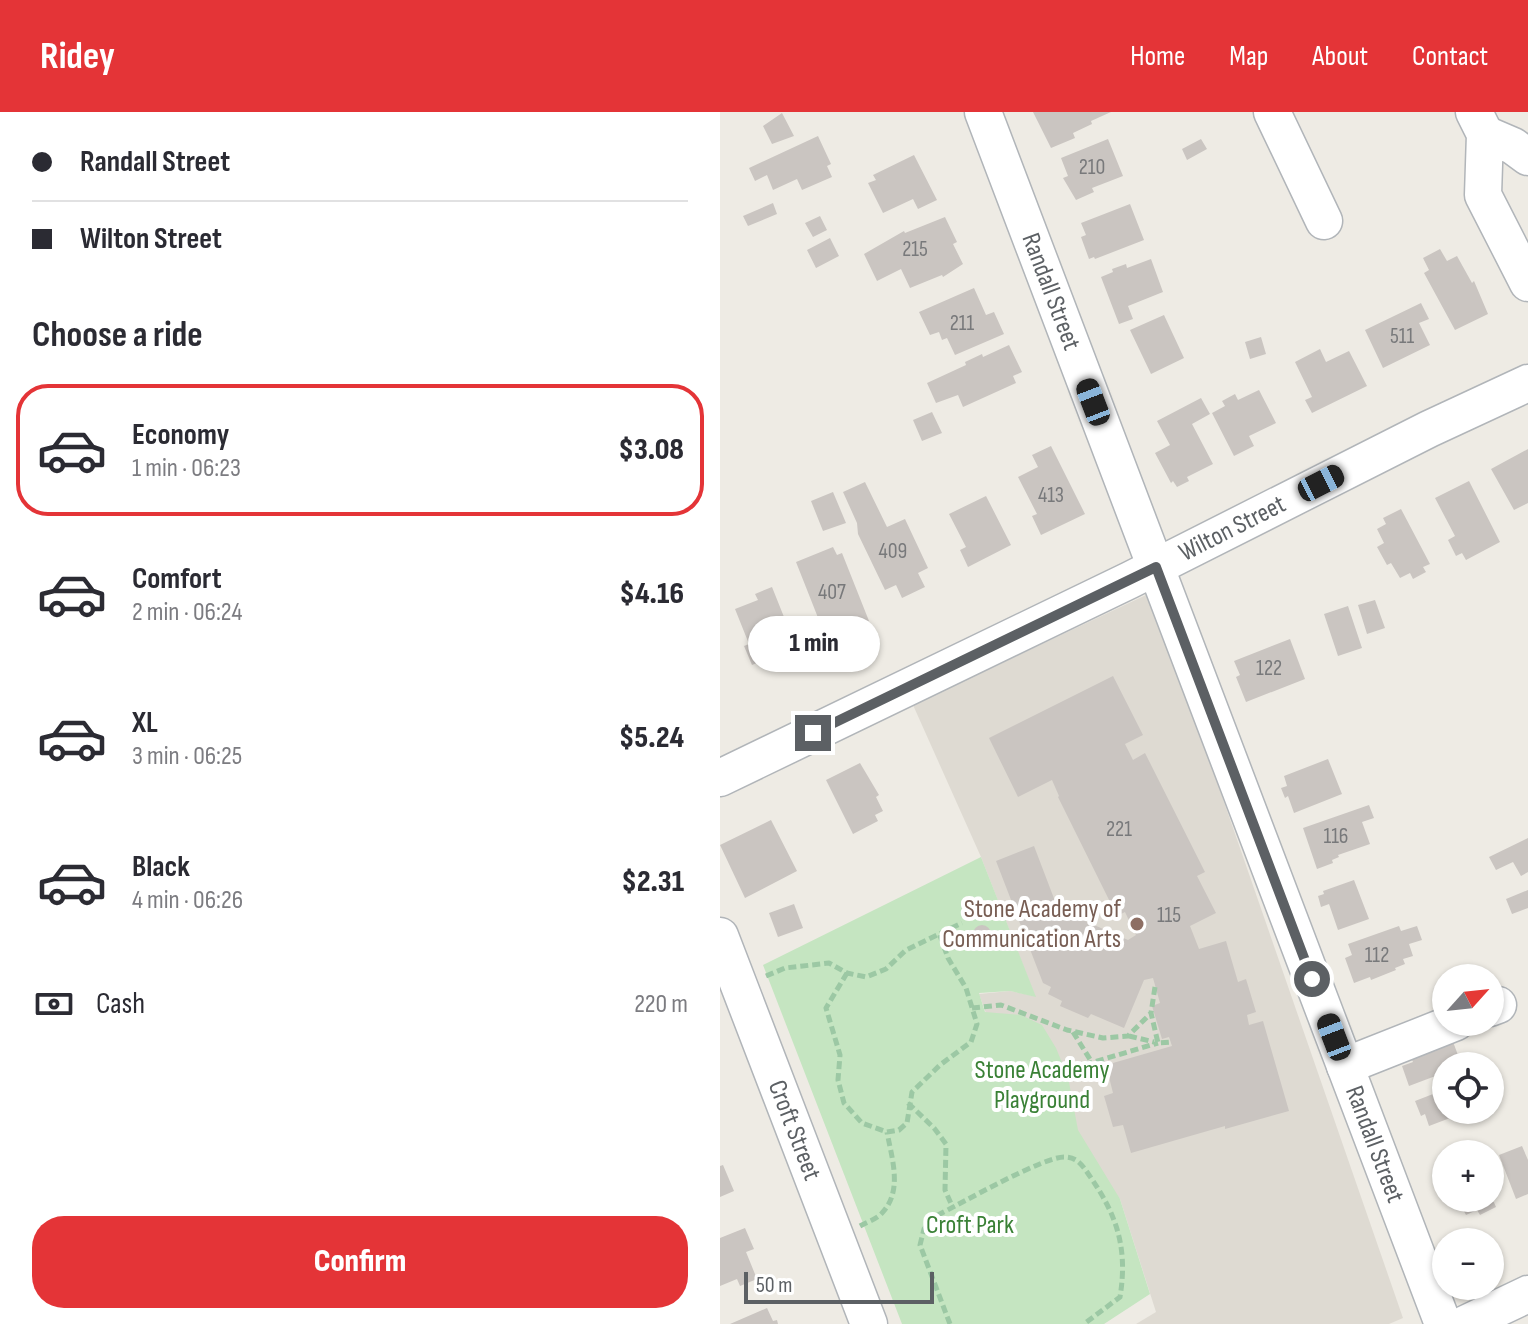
<!DOCTYPE html>
<html lang="en">
<head>
<meta charset="utf-8">
<style>
	body { margin:0; font-family:"Sofia Sans Condensed",sans-serif; background:#f7f7f7; color:#2b2b33; height:100vh; display:flex; flex-direction:column; font-size:30px; white-space:nowrap }
	* { box-sizing:border-box; margin:0 }
	p { font-size:26px; color:#7c7c81 }
	.icon { flex:none; width:44px; height:44px; fill:none; stroke:currentColor; stroke-width:2; stroke-linecap:round; stroke-linejoin:round }
	.map { position:relative; flex:1; overflow:hidden }
	.details { display:flex; flex-direction:column; background:#fff; width:720px }
	.details>* { flex:none }
	.top-card { display:grid; align-content:center; height:176px; padding:0 32px; background:#fff }
	.needle { width:52px; rotate:63deg }
	.buttons { position:absolute; left:712px; top:852px; display:grid; gap:16px }
	.buttons a { display:grid; place-items:center; width:72px; height:72px; border-radius:50%; background:#fff; box-shadow:0 2px 6px #0004; font-size:40px }
	.scale { position:absolute; left:24px; bottom:20px; width:190px; box-sizing:border-box; padding-left:8px; border:4px solid #5c6064; border-top:0; font-size:22px; line-height:28px; white-space:nowrap; color:#5c6064; -webkit-text-stroke:6px #fff; paint-order:stroke }
	.end { position:absolute; width:36px; height:36px; margin:-18px; border:10px solid #5c6064; background:#fff; box-shadow:0 0 0 4px #fff }
	.from { border-radius:50% }
	.bubble { position:absolute; height:56px; border-radius:28px; background:#fff; box-shadow:0 2px 6px #0004; font-size:26px; font-weight:800; line-height:56px; text-align:center }
	.car { position:absolute; width:24px; height:48px; margin:-24px -12px; border-radius:10px; box-shadow:0 0 6px 2px #0007; background:linear-gradient(#222 24%,#8ab4d8 0 40%,#222 0 76%,#8ab4d8 0 86%,#222 0) }
	.top-card b { display:flex; align-items:center; gap:28px; height:76px; font-size:30px }
	.top-card b+b { border-top:2px solid #e1e1e2 }
	.top-card i { width:20px; height:20px; background:#2b2b33 }
	ul { padding:0; list-style:none }
	li { display:flex; align-items:center; gap:24px; height:132px; margin:0 16px 12px; padding:0 16px; border:4px solid transparent; border-radius:32px }
	li div { flex:1 }
	li b { display:block; font-size:30px }
	li em { font-style:normal; font-weight:800 }
	li.selected { border-color:#e43437 }
	li>.icon { width:72px; height:72px; stroke-width:1.5 }
	h2 { padding:0 32px; font-size:36px; line-height:96px }
	.pay { display:flex; align-items:center; gap:20px; height:88px; padding:0 32px; font-size:30px }
	.pay p { margin-inline-start:auto }
	.primary-button { display:flex; gap:16px; margin-top:auto; padding:16px 32px }
	.primary-button a { flex:1; height:92px; border-radius:32px; background:#e43437; color:#fff; font-size:32px; font-weight:800; line-height:92px; text-align:center }
	header { display:flex; align-items:center; gap:48px; box-sizing:border-box; height:112px; padding:0 40px; background:#e43437; color:#fff }
	header strong { font-size:38px }
	nav { display:flex; gap:44px; margin-inline-start:auto; font-size:28px }
	main { display:flex; flex:1; min-height:0 }
	.map>svg:first-child { display:block }
</style>
</head>
<body>
<header>
<strong>Ridey</strong>
<nav><a>Home</a><a>Map</a><a>About</a><a>Contact</a></nav>
</header>
<main>
<section class="details">
<div class="top-card">
<b><i class="from"></i>Randall Street</b>
<b><i></i>Wilton Street</b>
</div>
<h2>Choose a ride</h2>
<ul>
<li class="selected"><svg class="icon" aria-label="car" viewBox="0 0 24 24"><path d="M5 17H2v-5l4-1 3-4h7l3 4 3 1v5h-3M9 17h6M6 11h13"/><circle cx="7" cy="17" r="2"/><circle cx="17" cy="17" r="2"/></svg><div><b>Economy</b><p>1 min · 06:23</p></div><em>$3.08</em></li>
<li><svg class="icon" aria-label="car" viewBox="0 0 24 24"><path d="M5 17H2v-5l4-1 3-4h7l3 4 3 1v5h-3M9 17h6M6 11h13"/><circle cx="7" cy="17" r="2"/><circle cx="17" cy="17" r="2"/></svg><div><b>Comfort</b><p>2 min · 06:24</p></div><em>$4.16</em></li>
<li><svg class="icon" aria-label="car" viewBox="0 0 24 24"><path d="M5 17H2v-5l4-1 3-4h7l3 4 3 1v5h-3M9 17h6M6 11h13"/><circle cx="7" cy="17" r="2"/><circle cx="17" cy="17" r="2"/></svg><div><b>XL</b><p>3 min · 06:25</p></div><em>$5.24</em></li>
<li><svg class="icon" aria-label="car" viewBox="0 0 24 24"><path d="M5 17H2v-5l4-1 3-4h7l3 4 3 1v5h-3M9 17h6M6 11h13"/><circle cx="7" cy="17" r="2"/><circle cx="17" cy="17" r="2"/></svg><div><b>Black</b><p>4 min · 06:26</p></div><em>$2.31</em></li>
</ul>
<div class="pay"><svg class="icon" aria-label="cash" viewBox="0 0 24 24"><path d="M3 7h18v10H3z"/><circle cx="12" cy="12" r="2"/></svg>Cash<p>220 m</p></div>
<div class="primary-button"><a>Confirm</a></div>
</section>
<div class="map">
<svg width="808" height="1212" viewBox="0 0 808 1212">
	<rect width="100%" height="100%" fill="#eeebe4"/>
	<!-- education -->
	<path fill="#dedad2" d="M426 483 478 615 683 1206 669 1212H416L436 1200 400 1087 316 1038 259 882 290 879 315 884 261 745 193 593Z"/>
	<!-- green -->
	<path fill="#c5e5c1" d="M261 745 316 885 290 879 259 881 265 900 301 903 322 913 336 936 348 965 358 1018 400 1087 430 1182 384 1212H182L43 853Z"/>
	<!-- building -->
	<path fill="#cac5c1" d="M313 0H391L371 9 372 12 353 21 355 26 331 36Z
		M62 1 74 24 52 32 43 14Z
		M98 24 111 52 107 54 112 65 82 78 77 67 53 78 47 63 35 69 29 56Z
		M388 27 403 64 372 76 374 80 356 88 343 66 348 64 341 46Z
		M481 27 487 37 467 48 462 37Z
		M194 43 217 88 198 97 193 87 163 101 148 71 156 68 153 63Z
		M53 91 57 102 28 114 23 104Z
		M410 92 424 128 375 147 374 145 369 147 361 125 366 123 361 111Z
		M100 104 107 118 93 125 85 111Z
		M225 105 237 130 233 132 243 152 223 165 222 163 190 176 181 157 157 169 144 142 184 119 185 121Z
		M110 126 119 144 96 156 87 138Z
		M720 137 727 149 737 144 752 171 754 169 768 202 735 218 704 161 709 158 703 146Z
		M431 147 443 180 408 194 413 207 399 212 381 165 393 160 392 157 406 152 407 156Z
		M254 176 266 203 274 200 284 222 235 243 227 226 222 228 219 220 210 223 199 200Z
		M701 191 709 207 699 211 710 233 663 256 645 218Z
		M444 203 464 246 431 262 410 218Z
		M541 225 546 242 530 247 525 230Z
		M289 233 302 260 293 264 296 271 243 295 238 283 216 291 207 271 246 253 245 250 262 242 263 245Z
		M600 237 606 250 629 239 647 274 592 301 585 288 592 285 575 250Z
		M539 278 556 311 529 324 534 334 514 344 492 301 505 294 502 289 515 282 518 288Z
		M481 286 490 302 472 312 493 352 467 365 469 369 457 375 453 369 451 371 435 341 450 333 437 309Z
		M212 300 222 321 202 329 193 308Z
		M331 334 365 402 321 423 312 404 317 402 298 365 318 355 312 343Z
		M808 337V391L794 398 771 357Z
		M749 369 780 430 746 448 742 441 736 444 728 428 735 424 715 386Z
		M145 370 167 415 185 407 208 456 198 461 205 475 182 486 176 473 165 478 138 422 137 411 123 380Z
		M113 380 126 411 103 419 91 389Z
		M266 384 291 433 248 455 240 438 246 435 229 402Z
		M681 397 710 452 703 455 706 460 693 467 690 461 680 466 671 451 667 453 657 435 664 431 657 417 666 412 663 406Z
		M113 435 117 443 122 441 149 509 133 516 135 520 108 531 76 450Z
		M52 475 70 520 66 521 72 536 32 553 24 534 29 532 15 497 38 488 35 482Z
		M655 488 665 516 647 522 638 493Z
		M628 494 642 536 618 544 604 502Z
		M570 527 585 567 526 590 516 565 520 563 514 549Z
		M393 564 423 623 405 632 413 648 425 641 485 760 477 764 496 801 470 814 479 837 506 829 518 870 526 867 536 900 527 903 529 913 543 909 569 999 505 1017V1014L411 1041 403 1013 393 1015 384 984 393 981 386 953 452 934 449 925 442 927 432 894 440 891 433 866 424 868 404 916 371 902 368 906 340 894 342 889 328 882 331 875 323 871 276 749 314 734 338 797 408 828 416 823 405 800 397 804 338 685 339 684 332 668 298 685 269 626Z
		M608 647 622 682 574 701 568 684 565 686 561 676 567 674 564 664Z
		M140 651 159 683 156 685 163 699 155 703 158 709 133 722 106 668Z
		M649 693 654 706 642 710 650 732 618 743 619 745 612 748 613 751 597 757 583 716Z
		M51 708 77 759 25 786 0 733Z
		M808 726V760L801 764 793 750 776 758 769 745Z
		M634 768 649 807 618 818 609 792 601 795 598 784 604 782 603 779Z
		M808 778V796L792 802 786 787Z
		M74 792 83 816 58 825 49 801Z
		M253 822a9 9 0 1 1 18 0a9 9 0 1 1-18 0Z
		M679 814 681 819 697 814 702 828 689 832 693 844 683 847 685 852 675 856 676 858 651 868 650 865 634 871 625 846 632 843 628 832Z
		M732 927 742 954H726V960L689 974 682 954 693 950 690 943Z
		M726 977V998H751L709 1014 705 1002 701 1004 695 989Z
		M802 1034 808 1048V1082L796 1087 779 1043Z
		M3 1053 14 1079 0 1085V1054Z
		M737 1086H772L776 1095 760 1103 757 1098 746 1103Z
		M25 1116 34 1137 26 1140 37 1167 20 1174 17 1167 0 1174V1126Z
		M47 1196 53 1209 57 1208 58 1212H10Z"/>
	<g fill="none" stroke-linecap="round" stroke-linejoin="round">
		<!-- minor casing -->
		<g stroke="#b1b5b9" stroke-width="39">
			<g id="minor">
				<path id="s1" d="M263 0 723 1212"/>
				<path d="M552 0 604 109"/>
				<path d="M754 0 765 22 763 83 808 171"/>
				<path d="M765 22 793 34 808 45"/>
				<path id="s2" d="M0 666 410 468 709 317 808 271"/>
				<path id="s3" d="M0 824 149 1212"/>
				<path d="M770 896 778 893"/>
				<path d="M625 954 736 910"/>
				<path d="M745 1212 808 1182"/>
			</g>
		</g>
		<!-- path -->
		<path stroke="#9cc8a4" stroke-width="5" stroke-dasharray="8 4" stroke-linecap="butt" d="M127 861 106 896 120 943 118 968 124 991 142 1011 167 1020 179 1018 187 1011 192 980 220 953 251 930 257 912 246 876 228 846 219 821
			M46 864 65 856 109 851 127 861 146 865 166 857 186 838 242 811
			M435 875 431 901 438 931 451 930
			M252 896 281 893 347 918 383 926 408 924 431 901
			M353 920 371 949
			M409 924 434 930
			M330 963 438 931
			M188 991 214 1016 226 1032 225 1078 233 1096
			M140 1114C147 1110 157 1107 162 1101 183 1079 172 1047 167 1020
			M230 1212 200 1133 204 1117 216 1104C240 1092 324 1044 345 1045 357 1045 363 1054 369 1063 397 1103 408 1136 400 1185L364 1212"/>
		<!-- minor -->
		<use href="#minor" stroke="#fff" stroke-width="36"/>
	</g>
	<g fill="none" stroke-linecap="round" stroke-linejoin="round">
		<!-- route -->
		<path stroke="#5c6064" stroke-width="10" d="M93 621 436 455 592 867"/>
	</g>
	<!-- markers -->
	<circle fill="#8d6e63" stroke="#fff" stroke-width="3" cx="417" cy="812" r="8"/>
	<g text-anchor="middle" dominant-baseline="central" stroke-width="8" stroke-linejoin="round" paint-order="stroke">
		<!-- number labels -->
		<g font-size="22" fill="#78797b">
			<text x="372" y="55">210</text>
			<text x="195" y="137">215</text>
			<text x="242" y="211">211</text>
			<text x="682" y="224">511</text>
			<text x="331" y="383">413</text>
			<text x="173" y="439">409</text>
			<text x="112" y="480">407</text>
			<text x="549" y="556">122</text>
			<text x="399" y="717">221</text>
			<text x="616" y="724">116</text>
			<text x="449" y="803">115</text>
			<text x="657" y="843">112</text>
		</g>
		<!-- street labels -->
		<g font-size="26" fill="#5c6064" stroke="#fff">
			<text stroke="none"><textPath href="#s1" startOffset="192">Randall Street</textPath></text>
			<text stroke="none"><textPath href="#s2" startOffset="570">Wilton Street</textPath></text>
			<text stroke="none"><textPath href="#s3" startOffset="208">Croft Street</textPath></text>
			<text stroke="none"><textPath href="#s1" startOffset="1104">Randall Street</textPath></text>
		</g>
		<!-- education labels -->
		<g font-size="26" fill="#785e54" stroke="#fff" text-anchor="end">
			<text x="401" y="797">Stone Academy of<tspan x="401" dy="30">Communication Arts</tspan></text>
		</g>
		<!-- park labels -->
		<g font-size="26" fill="#3a8136" stroke="#fff">
			<text x="322" y="958">Stone Academy<tspan x="322" dy="30">Playground</tspan></text>
			<text x="250" y="1113">Croft Park</text>
		</g>
	</g>
</svg>
<div class="buttons">
<a><svg class="needle" viewBox="-14 -14 28 28"><path d="M0-13l5 13h-10z" fill="#e53935"/><path d="M0 13l5-13h-10z" fill="#7c7c81"/></svg></a>
<a><svg class="icon" aria-label="locate" viewBox="0 0 24 24"><circle cx="12" cy="12" r="6"/><path d="M12 2v4M12 18v4M2 12h4M18 12h4"/></svg></a>
<a>+</a>
<a>−</a>
</div>
<div class="scale">50 m</div>
<i class="end from" style="left:592px;top:867px"></i>
<i class="end" style="left:93px;top:621px"></i>
<div class="bubble" style="left:28px;top:504px;width:132px">1 min</div>
<i class="car" style="left:373px;top:290px;rotate:339deg"></i>
<i class="car" style="left:601px;top:371px;rotate:63deg"></i>
<i class="car" style="left:614px;top:925px;rotate:339deg"></i>
</div>
</main>
</body>
</html>
